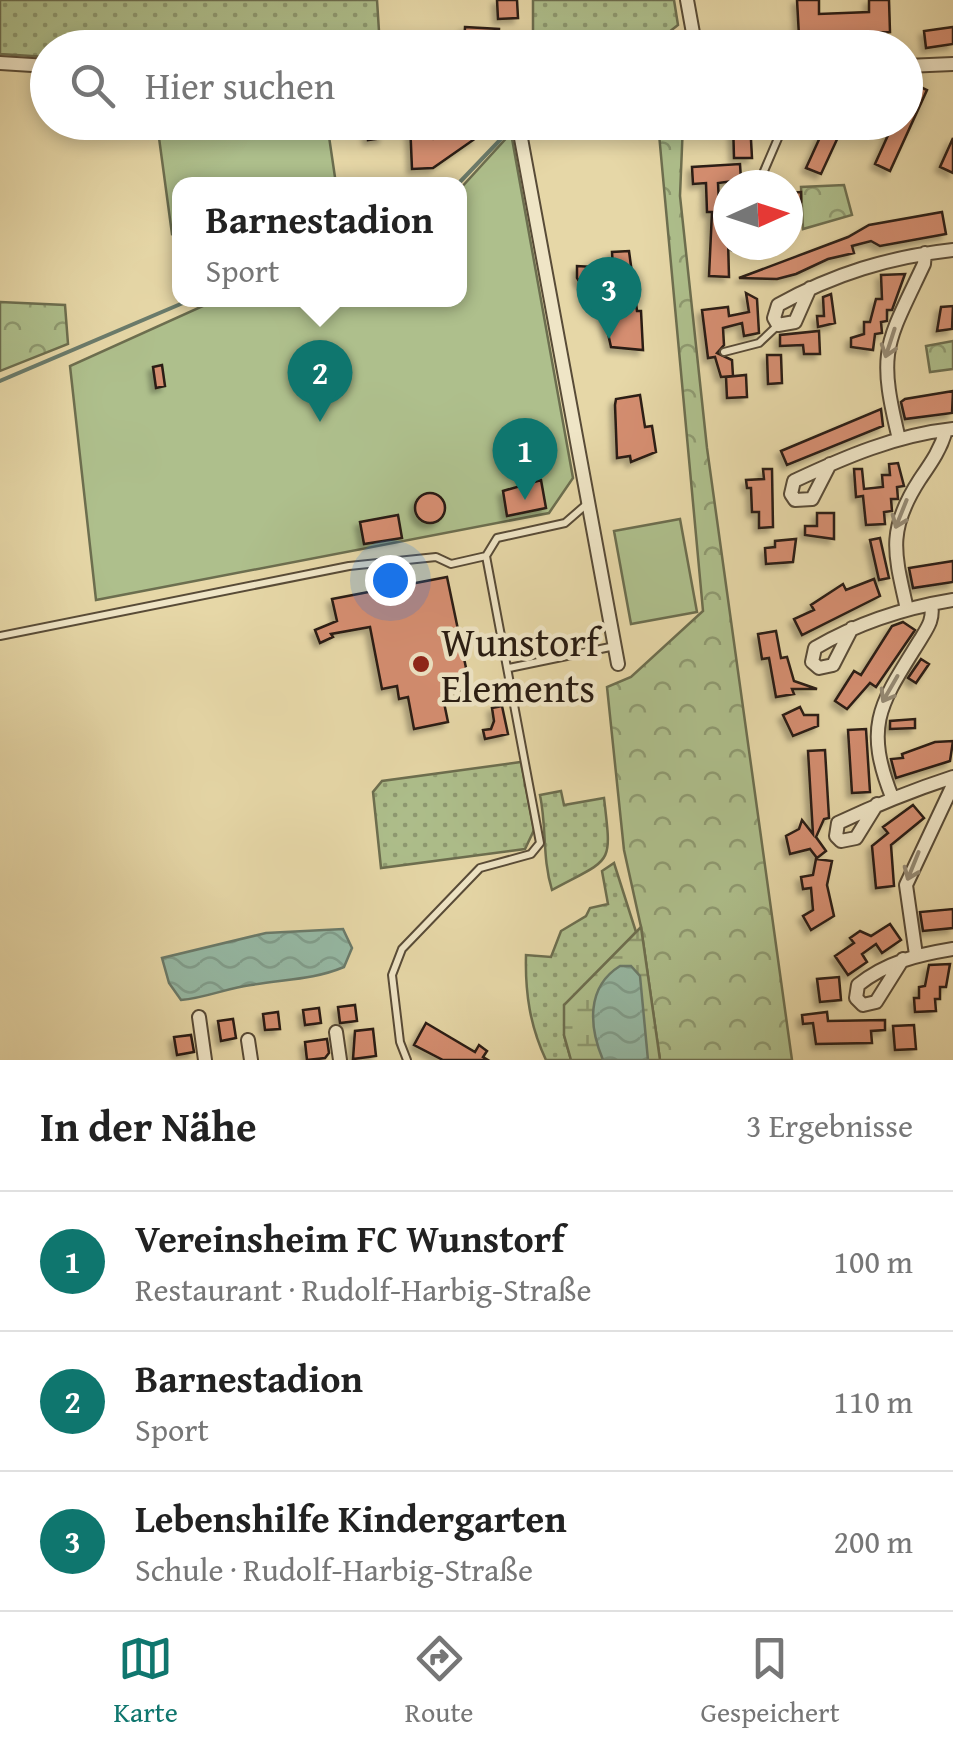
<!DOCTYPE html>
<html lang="de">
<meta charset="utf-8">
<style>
:root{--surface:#fff;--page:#f2f2f2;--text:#222;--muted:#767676;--line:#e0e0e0;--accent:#0f766e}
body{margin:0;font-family:"Gentium Book Plus",serif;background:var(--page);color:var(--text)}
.compass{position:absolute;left:713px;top:170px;width:90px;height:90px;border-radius:50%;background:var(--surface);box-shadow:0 5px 15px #0003;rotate:87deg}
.you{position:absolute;left:390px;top:580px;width:35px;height:35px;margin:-25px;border:8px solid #fff;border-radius:50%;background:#1a73e8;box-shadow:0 0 0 15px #1a73e833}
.badge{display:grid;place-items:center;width:65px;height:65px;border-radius:50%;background:var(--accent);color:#fff;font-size:32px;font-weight:700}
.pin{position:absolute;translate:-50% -82px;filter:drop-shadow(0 2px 5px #0008)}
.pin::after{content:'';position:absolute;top:52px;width:35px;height:30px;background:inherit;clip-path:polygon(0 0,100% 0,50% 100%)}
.popup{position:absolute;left:172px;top:177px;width:295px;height:130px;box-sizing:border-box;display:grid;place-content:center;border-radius:20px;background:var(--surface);filter:drop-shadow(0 2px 8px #0005);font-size:32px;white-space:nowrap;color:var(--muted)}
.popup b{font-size:38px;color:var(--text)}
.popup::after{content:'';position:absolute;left:50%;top:100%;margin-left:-20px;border:20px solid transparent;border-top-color:var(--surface)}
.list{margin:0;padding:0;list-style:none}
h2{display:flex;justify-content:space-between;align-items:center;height:130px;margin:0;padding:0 40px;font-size:42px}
h2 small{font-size:32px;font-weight:400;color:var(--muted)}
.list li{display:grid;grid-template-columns:65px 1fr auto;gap:30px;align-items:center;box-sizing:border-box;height:140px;padding:0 40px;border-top:2px solid var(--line)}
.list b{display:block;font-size:38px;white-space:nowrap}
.list p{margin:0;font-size:32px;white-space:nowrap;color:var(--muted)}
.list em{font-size:32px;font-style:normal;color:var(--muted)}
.icon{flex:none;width:55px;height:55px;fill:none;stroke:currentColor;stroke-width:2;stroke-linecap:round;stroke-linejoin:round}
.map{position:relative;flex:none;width:953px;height:1060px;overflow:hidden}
.search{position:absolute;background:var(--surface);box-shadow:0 5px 15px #0003;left:30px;right:30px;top:30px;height:110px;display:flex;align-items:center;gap:25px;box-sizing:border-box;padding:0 35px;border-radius:55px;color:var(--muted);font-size:38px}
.sheet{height:550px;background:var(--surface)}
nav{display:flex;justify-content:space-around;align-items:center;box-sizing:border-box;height:140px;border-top:2px solid var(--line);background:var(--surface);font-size:28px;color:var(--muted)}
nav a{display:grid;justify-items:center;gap:5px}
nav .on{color:var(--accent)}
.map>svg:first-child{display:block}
</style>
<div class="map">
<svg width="953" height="1060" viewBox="0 0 953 1060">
<defs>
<pattern id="grass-dots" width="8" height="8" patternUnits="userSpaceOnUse" patternTransform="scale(2.5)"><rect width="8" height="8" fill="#aebf8c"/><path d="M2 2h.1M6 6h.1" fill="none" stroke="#8e9a71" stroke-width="1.8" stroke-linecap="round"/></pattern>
<pattern id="forest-crowns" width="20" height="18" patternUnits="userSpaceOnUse" patternTransform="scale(2.5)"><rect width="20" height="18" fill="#aebf8c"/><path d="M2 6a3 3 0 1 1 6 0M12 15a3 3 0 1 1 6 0" fill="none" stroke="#8e9a71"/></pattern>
<pattern id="wetland-marsh" width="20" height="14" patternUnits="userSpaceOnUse" patternTransform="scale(2.5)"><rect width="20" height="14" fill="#aebf8c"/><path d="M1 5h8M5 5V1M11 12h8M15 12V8" fill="none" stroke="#8e9a71"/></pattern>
<pattern id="water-waves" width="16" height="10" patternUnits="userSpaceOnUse" patternTransform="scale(2.5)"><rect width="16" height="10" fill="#96baa6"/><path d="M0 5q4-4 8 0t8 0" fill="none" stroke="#819f8e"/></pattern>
<filter id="shadow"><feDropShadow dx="-4.5" dy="4.5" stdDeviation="2.5" flood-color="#0004"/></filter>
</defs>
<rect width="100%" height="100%" fill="#e6d7a7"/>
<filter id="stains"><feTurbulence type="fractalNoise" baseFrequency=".002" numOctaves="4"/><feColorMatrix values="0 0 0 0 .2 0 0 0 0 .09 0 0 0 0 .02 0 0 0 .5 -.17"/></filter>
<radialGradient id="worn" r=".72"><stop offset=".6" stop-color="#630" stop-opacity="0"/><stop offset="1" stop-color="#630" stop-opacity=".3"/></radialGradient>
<path fill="url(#grass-dots)" stroke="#6c6e4f" stroke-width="2.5" d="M0,0H377L380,47L48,48L47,57L0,54Z
M533,0H674L678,25L650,47H533Z
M521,762L534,830L525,849L381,868L373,792L382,781Z
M561,791L564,805L604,798C612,867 613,857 552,890C542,858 547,829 540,795Z
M614,863L636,932L610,961L564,1035L571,1060H546C530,1026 525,993 526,955L551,957L561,931L586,916L590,908L608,904L602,871Z"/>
<path fill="url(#forest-crowns)" stroke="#6c6e4f" stroke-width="2.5" d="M658,123H683L680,196L707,448L792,1060H660L641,927L624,850L607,687L631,677L703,611Z
M844,185L852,215L803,229L801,187Z
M0,302L65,305L68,344L0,371Z
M953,341V369L930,372L926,346Z"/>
<path fill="url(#wetland-marsh)" stroke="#6c6e4f" stroke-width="2.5" d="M641,927L660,1060H571L564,1035V1005Z"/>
<path fill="#aebf8c" stroke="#6c6e4f" stroke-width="2.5" d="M157,123H327L336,184L180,185V233L172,234Z
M511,133L573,478L549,513L96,600L70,366L216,300H460V189Z
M680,519L697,612L631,624L614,531Z"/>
<path fill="url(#water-waves)" stroke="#6a7b6b" stroke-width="2.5" d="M343,929L352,948L344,967C313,980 284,979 251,985C227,988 206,998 181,1000L169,983L162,958L266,933Z
M620,966H631L640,976L648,1060H603C589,1027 586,987 620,966Z"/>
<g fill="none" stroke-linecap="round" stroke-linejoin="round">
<path stroke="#6a7b6b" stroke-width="4" d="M457,185L501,139
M0,381L190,300"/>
</g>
<path fill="#d58e71" stroke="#291c12" stroke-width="2.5" filter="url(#shadow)" d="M497,0H517L518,18L498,19Z
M797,0H819V14L869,12V0H889L890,32L799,36Z
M465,27L499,29L498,48H464Z
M953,27V44L926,48L924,31Z
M912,83L927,90L890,171L875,164L894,122H906V98Z
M366,122H382L383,138L368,140Z
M410,122H433L434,138L453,122H466L476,138L433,168L412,169Z
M733,122H750L752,158H734Z
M827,122H845L821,174L806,168Z
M953,138V173L940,167Z
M740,164L741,180L718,183L719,203L727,202L729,277L709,276L712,212H707L706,183L693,184L692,167Z
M801,192V202L788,227V193Z
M942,212L946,234L880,246L871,241L852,246L854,253L828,259L796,274L777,279L739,278L848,237L869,225Z
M629,251L637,311H641L643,350L611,347L600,297L595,298L592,282L580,283L577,278V266L613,268L612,252Z
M905,274L892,310H887V321L881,322L882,333L875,334L873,350L851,347V338L864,334V322H870L876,299H882L881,275Z
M746,293L757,299L759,333L744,336L742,323L723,328L724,345L717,353L732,360L733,376L721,377L715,357L708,358L702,310L728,307L729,316L749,312Z
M831,294L835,323L818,327L817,316H824L823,297Z
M953,306L952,329L937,331L941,307Z
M819,331L820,354H804L803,345L780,346V335Z
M767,355H781L782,383L768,384Z
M162,365L165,386L156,388L153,367Z
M746,375L747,397L727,398L726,377Z
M953,391L952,413L905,419L901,402L905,399Z
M640,395L645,427L652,426L656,452L631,462L630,456L617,458L615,405L616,399Z
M881,409L883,426L787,465L781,451Z
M898,463L904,486L897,487L898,499H891L892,511L884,512L885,524L866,525L863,496L856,497L854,469H862L864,489L883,487L882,475H890L889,464Z
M763,469H772L773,527L759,528V512H752L751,488H747L746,480L764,479Z
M541,480L546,508L507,516L503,491Z
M415 508a15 15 0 1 1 30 0a15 15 0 1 1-30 0Z
M817,513H834V539L805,535V526H817Z
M398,515L402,538L364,544L360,522Z
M880,538L889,578L879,580L870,540Z
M796,539L793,562L766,564L765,548L775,547V541Z
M953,561V582L913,588L909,568Z
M447,577L470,687L442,693L448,722L414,729L408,697L399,699L397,686L382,689L370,627L331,634L333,637L320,643L315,630L337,621L332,599Z
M874,579L880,596L802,635L794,619L814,610L811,605L843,584L846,590Z
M903,622L915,630L876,687L870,683L847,709L835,701L854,671L861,675L892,626Z
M776,631L781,658L787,657L794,681L817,689H792L794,694L776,697L769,658L762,659L758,634Z
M921,659L929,664L916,683L908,678Z
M502,706L508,734L485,739L483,730L491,729L494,721L492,708Z
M800,707L804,715H818V726L793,736L783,715Z
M915,719V728L890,729V721Z
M866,729L870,792L852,793L848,730Z
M953,741L950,761L896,778L891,759L903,758L902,754L935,742Z
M825,750L829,818L824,819L816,837L826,851L817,858L810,849L790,854L786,836L799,829L802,820L813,834L808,751Z
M913,805L924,818L891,845L894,886L876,888L872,846L888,833L883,827Z
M816,859L832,861L827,885L834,916L811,930L803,916L813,910L811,888L803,889L801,877L813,875Z
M953,909V928L923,931L920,912Z
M890,924L901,940L882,953L876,944L862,954L867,962L848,975L835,956L854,943L850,938L860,931L871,936Z
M950,964L946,987H940V999H935L936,1011L915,1012L914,998H919V987L925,986L929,965Z
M839,977L841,1000L820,1002L817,979Z
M355,1005L357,1021L340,1023L338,1007Z
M319,1008L321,1023L305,1025L303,1010Z
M278,1012L280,1029L265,1030L263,1014Z
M827,1012L828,1021L885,1020V1030L871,1031L872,1043L816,1044L813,1023L803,1024L802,1015Z
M233,1019L236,1038L221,1041L218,1021Z
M426,1023L475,1052L479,1045L487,1051L483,1057L488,1060H443L414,1045Z
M914,1025L916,1049L895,1050L893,1026Z
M373,1029L376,1056L353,1059L355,1031Z
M191,1035L194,1052L177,1055L174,1037Z
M327,1039L329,1053L325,1058L307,1060L305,1042Z"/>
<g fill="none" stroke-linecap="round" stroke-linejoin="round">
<g stroke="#584b37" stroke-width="10">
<path id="lane" d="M758,185L785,122
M733,245V247
M724,352L759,343L777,326
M0,636L349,566L436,557L451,564L486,556
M509,668L615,646
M407,1060L400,1042L392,975L402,949L480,868L531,854L540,843L486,556L497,538L565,523L588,503"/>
</g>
<g stroke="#584b37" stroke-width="16">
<path id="street" d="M687,0L695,44
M0,63L48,66
M906,66L953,64
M518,122L618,664
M810,288L795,322L778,325L774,318L778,305C834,274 889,257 953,250
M899,439C877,349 886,345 924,264L925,253
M830,464L812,499L795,500L791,494L794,481C845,457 896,435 953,429
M907,609C894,552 887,530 920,479C931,463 941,449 946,430
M852,628L833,665L819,668L812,662L815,648C858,623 904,608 953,600
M892,797C863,724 881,703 920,640C928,627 934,619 931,604
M877,804L856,838L841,841L836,836L838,823C876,805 913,790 953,777
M916,955L906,885L953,785
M903,959L876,1002L863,1005L856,998L858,985C887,962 917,955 953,949
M199,1017L205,1060
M336,1032L340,1060
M248,1040L251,1060"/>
</g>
<use href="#lane" stroke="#efe5c6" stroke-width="6"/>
<use href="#street" stroke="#efe5c6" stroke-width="12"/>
</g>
<defs><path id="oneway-shaft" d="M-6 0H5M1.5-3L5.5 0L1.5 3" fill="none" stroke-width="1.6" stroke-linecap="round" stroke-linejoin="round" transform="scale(2.5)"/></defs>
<g stroke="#968b75">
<use href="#oneway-shaft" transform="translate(890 343) rotate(108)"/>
<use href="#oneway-shaft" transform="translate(901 514) rotate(112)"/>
<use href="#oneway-shaft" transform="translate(890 689) rotate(120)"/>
<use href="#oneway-shaft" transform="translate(913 866) rotate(112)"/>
</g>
<circle fill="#8f2418" stroke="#efe5c6" stroke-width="4" cx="421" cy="664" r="10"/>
<g text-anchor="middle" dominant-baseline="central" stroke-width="9" stroke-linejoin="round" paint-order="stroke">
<g font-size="40" fill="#291c12" stroke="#efe5c6" text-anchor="start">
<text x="441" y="641">Wunstorf<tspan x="441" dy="46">Elements</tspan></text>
</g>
</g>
<rect width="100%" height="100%" filter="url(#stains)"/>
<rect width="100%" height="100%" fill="url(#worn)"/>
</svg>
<svg class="compass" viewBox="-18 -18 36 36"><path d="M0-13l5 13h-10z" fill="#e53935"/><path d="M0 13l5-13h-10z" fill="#767676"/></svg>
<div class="you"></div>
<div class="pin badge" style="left:525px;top:500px">1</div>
<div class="pin badge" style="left:320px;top:422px">2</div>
<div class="popup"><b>Barnestadion</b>Sport</div>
<div class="pin badge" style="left:609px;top:339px">3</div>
<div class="search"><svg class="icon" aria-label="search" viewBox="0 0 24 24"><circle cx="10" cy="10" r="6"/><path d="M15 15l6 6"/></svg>Hier suchen</div>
</div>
<section class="sheet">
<h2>In der Nähe<small>3 Ergebnisse</small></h2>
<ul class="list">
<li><span class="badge">1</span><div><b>Vereinsheim FC Wunstorf</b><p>Restaurant · Rudolf-Harbig-Straße</p></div><em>100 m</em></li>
<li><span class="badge">2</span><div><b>Barnestadion</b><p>Sport</p></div><em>110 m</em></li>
<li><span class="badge">3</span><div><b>Lebenshilfe Kindergarten</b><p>Schule · Rudolf-Harbig-Straße</p></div><em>200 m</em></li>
</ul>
</section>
<nav>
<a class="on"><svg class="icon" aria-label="map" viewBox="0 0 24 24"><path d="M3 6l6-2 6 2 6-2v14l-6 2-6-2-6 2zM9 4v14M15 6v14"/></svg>Karte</a>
<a><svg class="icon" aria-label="directions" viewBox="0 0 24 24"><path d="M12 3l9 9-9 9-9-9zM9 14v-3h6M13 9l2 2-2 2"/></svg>Route</a>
<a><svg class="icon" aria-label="saved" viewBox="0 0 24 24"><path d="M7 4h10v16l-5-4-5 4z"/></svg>Gespeichert</a>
</nav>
